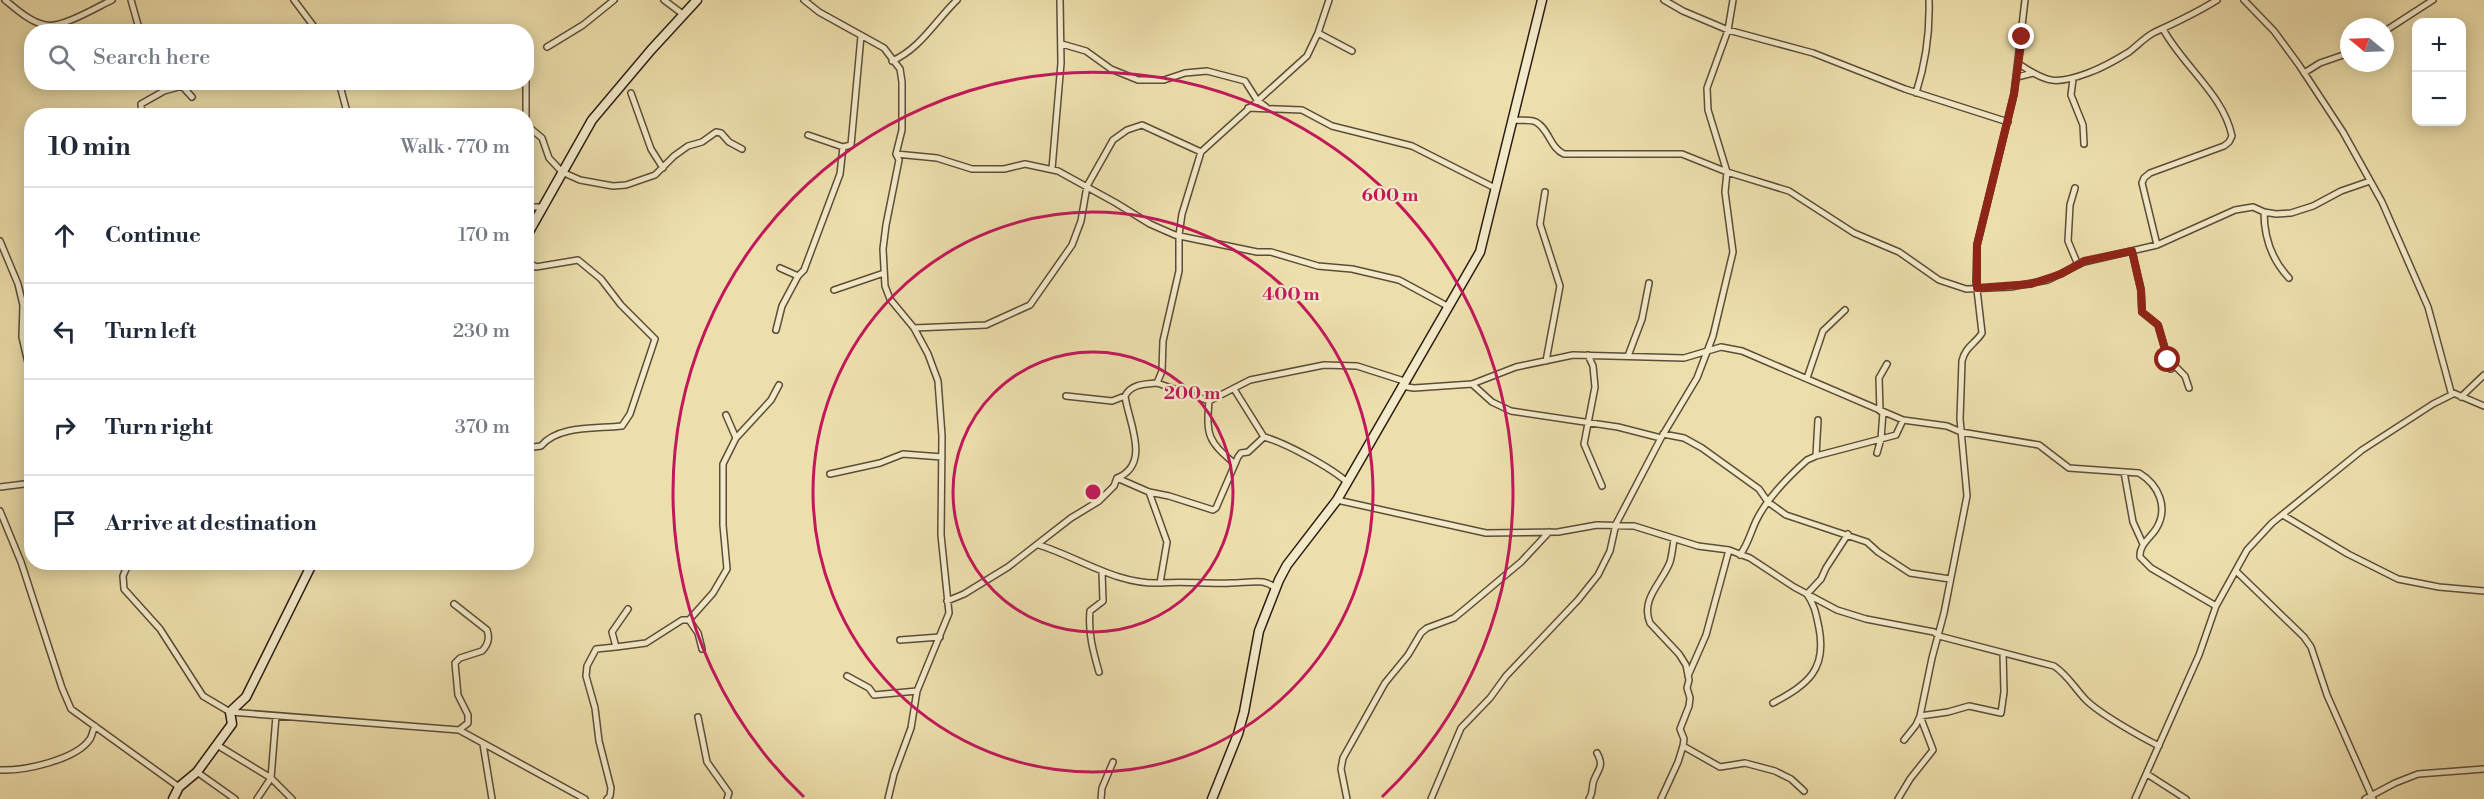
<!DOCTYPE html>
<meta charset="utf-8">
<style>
:root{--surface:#fff;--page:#f6f6f7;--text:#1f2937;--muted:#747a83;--line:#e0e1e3}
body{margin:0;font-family:"Libre Bodoni",serif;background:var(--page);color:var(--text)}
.controls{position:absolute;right:18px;top:18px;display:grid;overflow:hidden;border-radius:12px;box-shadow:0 3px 15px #0003}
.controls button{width:54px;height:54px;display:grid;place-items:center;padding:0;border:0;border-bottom:2px solid var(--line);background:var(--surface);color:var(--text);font:30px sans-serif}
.compass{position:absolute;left:2340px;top:18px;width:54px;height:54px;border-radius:50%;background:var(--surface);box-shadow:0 3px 15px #0003;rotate:289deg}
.stop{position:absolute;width:18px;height:18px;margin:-14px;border:4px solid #8f2418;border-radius:50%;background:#fff}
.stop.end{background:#8f2418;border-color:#fff;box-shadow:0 2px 6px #0008}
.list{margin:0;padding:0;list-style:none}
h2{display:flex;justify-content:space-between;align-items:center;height:78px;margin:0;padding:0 24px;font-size:26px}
h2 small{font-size:20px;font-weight:400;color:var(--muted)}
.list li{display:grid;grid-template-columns:39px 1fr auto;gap:18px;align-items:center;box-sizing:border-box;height:96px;padding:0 24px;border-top:2px solid var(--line)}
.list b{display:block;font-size:22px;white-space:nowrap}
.list em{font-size:20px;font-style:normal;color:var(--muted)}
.icon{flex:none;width:33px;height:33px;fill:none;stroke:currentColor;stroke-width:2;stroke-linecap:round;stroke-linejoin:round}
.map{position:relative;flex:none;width:2484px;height:799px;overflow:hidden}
.search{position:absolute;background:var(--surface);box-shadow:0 3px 15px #0003;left:24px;top:24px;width:510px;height:66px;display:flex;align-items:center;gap:15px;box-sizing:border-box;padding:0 21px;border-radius:24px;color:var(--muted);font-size:22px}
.panel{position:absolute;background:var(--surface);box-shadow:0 3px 15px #0003;left:24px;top:108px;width:510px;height:462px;border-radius:24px}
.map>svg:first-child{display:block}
</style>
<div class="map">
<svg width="2484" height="799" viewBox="0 0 2484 799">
<rect width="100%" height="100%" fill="#eddfac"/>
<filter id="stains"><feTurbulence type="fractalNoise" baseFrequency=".00333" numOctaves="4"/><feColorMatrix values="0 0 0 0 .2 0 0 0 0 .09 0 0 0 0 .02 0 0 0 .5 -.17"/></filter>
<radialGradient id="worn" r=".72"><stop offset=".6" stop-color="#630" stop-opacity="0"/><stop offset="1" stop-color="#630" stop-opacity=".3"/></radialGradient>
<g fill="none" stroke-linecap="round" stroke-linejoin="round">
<g stroke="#5c4d39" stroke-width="8">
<path id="street" d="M5,0C16,9 30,22 45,25C61,29 97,7 112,0
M131,0L140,32
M294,0L318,32
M664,0L684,15
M804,0L819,12L884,48L900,69L902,82V130L896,154L899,160L886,225L883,249L885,286L890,299L914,328L928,354L938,381L942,436L941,535L949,613L917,691L911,728L894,774L888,799
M1329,0L1318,33L1307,56L1201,152L1182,214L1179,235V271L1163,341L1162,371L1157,383L1209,401L1250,380L1324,365L1357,366L1404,381
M1664,0L1683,11L1728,30L1813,53L1905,89L2008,122
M2244,0L2274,31L2299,65L2343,132L2382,202L2428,307L2451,392L2484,406
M2385,31L2433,0
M1318,33L1352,51
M1062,44L1086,51L1111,69L1138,80H1164L1185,73L1207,71L1245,81L1257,100L1266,107
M547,47L583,25L614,0
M892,61C920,49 936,20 957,0
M2019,64C2047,83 2056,85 2088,73C2102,68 2116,60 2129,52C2138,45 2145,37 2155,32C2177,22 2196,13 2217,0
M2304,73L2320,63L2349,53
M2017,77L2033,73
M2073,79L2071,95L2083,125L2084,144
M339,82L348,116
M182,86L192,97
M631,93L651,149L663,168
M1916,93C1926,62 1930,33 1929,0
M1248,108L1302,110L1332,126L1412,146L1495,188
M142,116L141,104L164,91L182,86L184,82
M526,116V79
M1512,120C1520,121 1530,119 1536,122C1549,129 1550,148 1564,154H1682L1727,172L1789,191L1854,233L1899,252L1939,280L1966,289L2011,287L2048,280L2084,262L2157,245L2235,210L2253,207L2264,212L2276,214L2291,213L2313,206L2341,191L2370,181
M526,121L530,128L542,138L549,158L562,172L580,180L613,186L626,185L655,175L674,156L688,146L702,142L716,132L721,133L729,142L742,149
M808,135L843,147L851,145L861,36
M896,154L937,158L972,169H1004L1025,164L1058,171L1116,203L1150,224L1175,235L1257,252H1271L1318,266L1352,269L1399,280L1449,307
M1052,169L1061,63L1060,0
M2075,188L2070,205L2068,241L2078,265
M1545,192L1540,224L1560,286L1546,361
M526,207H542
M2264,212C2264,237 2272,260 2289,278
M0,241L18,284L23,305L32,299
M2157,245L2142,183L2144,178L2150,173L2224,146L2229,142L2232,136C2223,94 2183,66 2163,29
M2132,251L2141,290L2142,312L2158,325L2171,369
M526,261L536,267L578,260L601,279L621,305L655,339L630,414L622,426C596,429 558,425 541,446L526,448
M780,268L798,276L804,270L840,174L843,147
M834,290L884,273
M23,305L22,337L32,380
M914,328L986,325L1030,305L1072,245L1081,221L1087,186L1113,140L1127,130L1142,125L1201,152
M776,330L782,306L798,276
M1588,355L1593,366L1595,387L1584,444L1602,486
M1628,356L1642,319L1649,283
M2170,361L2185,376L2189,388
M1807,378L1823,331L1845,310
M1472,384L1492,402L1511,411L1618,427L1661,438
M1401,386L1414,388L1472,384L1516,367L1573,355L1684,358L1721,347L1742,351L1903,420L1947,426L1961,432L2039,445L2069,468L2139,473C2159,485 2169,508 2156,529C2150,538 2139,545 2140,557L2151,568L2216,606
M1234,389L1264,437
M1066,396L1112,401L1125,396
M2461,397L2484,375
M1209,401C1206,436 1208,441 1235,464
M1880,411L1879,378L1887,364
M726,415L736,438
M1663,434L1684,438L1702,448L1759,489L1768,502L1786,515L1867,542L1878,552L1910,573L1950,579
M1877,453L1881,439L1883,412
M1816,456L1818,420
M2124,472L2133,522L2143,544
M830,474L880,463L903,454L942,457
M1117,478L1149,492L1169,496L1213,510L1216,508L1238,457L1241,453L1248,452L1264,437C1284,442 1332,468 1348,483
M0,487L32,483
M1149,492L1167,542L1160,583
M1337,500L1486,533L1558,532L1597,525L1634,526L1698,546L1729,550L1750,558L1794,587L1837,610L1866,619L1934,632L1939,636L2054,666C2068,675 2075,689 2086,700C2100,714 2141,737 2159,746
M0,511L21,562L62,688L71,709L179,787
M2283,515L2348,554L2398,579L2439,587L2484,591
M1039,545C1080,558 1117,585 1161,583C1185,581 1207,584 1231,583C1241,583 1253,581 1263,582C1268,583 1272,585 1275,588
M1740,555C1748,544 1750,534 1756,521C1767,498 1788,477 1807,460L1816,456L1896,435L1903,420
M129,562L123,576L124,589L160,629L203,696L230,712L459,730L585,799
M366,562L369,565L379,562
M2236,571L2304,637L2311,647L2327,695L2373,799
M947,601L964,594L1008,567L1071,518L1099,501L1114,486L1117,478C1152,464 1128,421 1125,396C1131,384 1144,384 1157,383
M454,604L487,630C490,638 488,645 482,651L460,658L455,663L458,695L468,715V723L459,730
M689,620L698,633L702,649
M900,640L940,637
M616,647L646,643L682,620H689L713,593L727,569L723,525V464L736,438L771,400L779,385
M1099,672C1093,651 1088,633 1090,611L1103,601L1102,572
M847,676L869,688L874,695L917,691
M1688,676L1706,635L1729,550
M1773,703C1808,684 1827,670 1819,628C1816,614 1815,606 1807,594L1821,579L1826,568L1848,534
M698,717L707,762L729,793L727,799
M1904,740L1916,725L1920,716L1932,658L1944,613L1967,496L1960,419L1962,361C1965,347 1975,344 1982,333L1976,281L1977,245L2014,94L2025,0
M483,744L492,799
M217,745L271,778L292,799
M1683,746L1720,767L1745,763L1775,771L1791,779L1804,791
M0,770C24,771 76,760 90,739C92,736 93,730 95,726
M197,772L235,799
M2147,774L2186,799
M257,799L271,778L276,716
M607,799L610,796L611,788L599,741L595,708L586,676L587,666L596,649L616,647L612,632L628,609
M1101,799L1102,788L1113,762
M1347,799L1341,769L1343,758L1385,683L1408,655L1421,633L1427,628L1454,618L1465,609L1521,562L1549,532
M1431,799L1461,728L1490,698L1506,676L1578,600L1598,575L1610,551L1616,524L1661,438L1697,378L1713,336L1733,252L1725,192L1727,172L1708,110L1707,88L1728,30L1733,0
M1589,799C1594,792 1591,787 1594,780C1599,768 1604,766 1597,753
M1661,799L1678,762L1683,746L1684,739L1680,729L1689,706L1690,698L1687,688L1689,680L1686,665L1679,654L1650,623C1640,599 1662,583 1670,562C1672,555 1673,546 1674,539
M1898,799L1910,779L1933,750L1920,716L1948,712L1969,706L2001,713L2004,692L2003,653
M2135,799L2199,655L2216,606L2247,550L2272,523L2362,450L2433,404L2453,394
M2365,799L2395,783L2418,774L2484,769"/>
</g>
<g stroke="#2c1c13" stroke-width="11">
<path id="secondary" d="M526,237L592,120L651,50L697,0
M173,799L179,787L197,772L232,724L230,712L246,697L313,562
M1212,799L1238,734L1244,712L1259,631L1279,580L1287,565L1337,500L1480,252L1542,0"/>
</g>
<use href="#street" stroke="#f3eac9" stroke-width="5"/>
<use href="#secondary" stroke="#f3eac9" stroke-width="8"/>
</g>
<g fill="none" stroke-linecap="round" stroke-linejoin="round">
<path stroke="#8f2418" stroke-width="8" d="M2022,37L2014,94L1977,245V288L2031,284L2061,274L2084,261L2132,251L2141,290L2142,312L2158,325L2168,360"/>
</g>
<g fill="none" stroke="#c2185b" stroke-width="3">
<circle cx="1093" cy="492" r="140"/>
<circle cx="1093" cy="492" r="280"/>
<path d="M804 797A420 420 0 1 1 1382 797"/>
</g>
<circle cx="1093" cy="492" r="9" fill="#c2185b" stroke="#f3eac9" stroke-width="3"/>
<g font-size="18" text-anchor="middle" font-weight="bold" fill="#c2185b" stroke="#f3eac9" stroke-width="4.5" stroke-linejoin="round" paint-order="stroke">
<text x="1390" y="201">600 m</text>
<text x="1291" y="300">400 m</text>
<text x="1192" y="399">200 m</text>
</g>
<rect width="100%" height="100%" filter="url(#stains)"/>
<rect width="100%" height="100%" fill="url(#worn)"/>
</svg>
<div class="controls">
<button>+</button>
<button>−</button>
</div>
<svg class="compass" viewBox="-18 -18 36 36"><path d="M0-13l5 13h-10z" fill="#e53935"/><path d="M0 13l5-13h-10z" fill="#747a83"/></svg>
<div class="stop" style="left:2168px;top:360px"></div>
<div class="stop end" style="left:2022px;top:37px"></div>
<div class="search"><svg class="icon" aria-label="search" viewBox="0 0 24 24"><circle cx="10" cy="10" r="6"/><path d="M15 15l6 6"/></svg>Search here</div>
<section class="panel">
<h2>10 min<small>Walk · 770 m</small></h2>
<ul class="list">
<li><svg class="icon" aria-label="ahead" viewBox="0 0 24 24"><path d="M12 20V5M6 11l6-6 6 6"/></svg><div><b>Continue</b></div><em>170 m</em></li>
<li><svg class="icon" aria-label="left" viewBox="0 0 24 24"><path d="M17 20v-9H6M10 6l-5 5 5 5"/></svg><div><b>Turn left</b></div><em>230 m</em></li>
<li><svg class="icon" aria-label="right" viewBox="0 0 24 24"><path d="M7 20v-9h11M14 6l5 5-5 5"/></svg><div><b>Turn right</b></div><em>370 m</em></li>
<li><svg class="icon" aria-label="arrive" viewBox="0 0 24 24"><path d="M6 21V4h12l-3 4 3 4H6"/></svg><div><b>Arrive at destination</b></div></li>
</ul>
</section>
</div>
